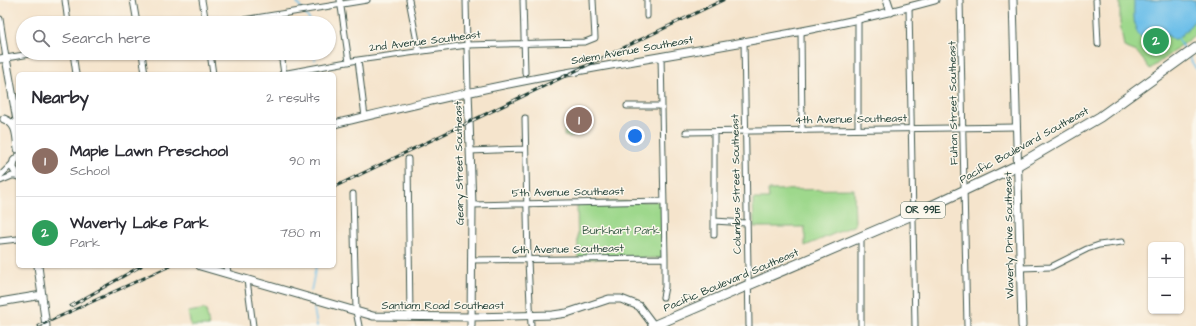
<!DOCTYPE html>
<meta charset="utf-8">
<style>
:root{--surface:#fff;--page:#f7f7f7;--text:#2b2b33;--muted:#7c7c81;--line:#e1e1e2;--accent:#ea580c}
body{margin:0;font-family:"Architects Daughter",sans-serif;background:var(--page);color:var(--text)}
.controls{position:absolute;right:12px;bottom:12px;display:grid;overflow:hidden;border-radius:6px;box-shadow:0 1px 3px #0004}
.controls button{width:36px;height:36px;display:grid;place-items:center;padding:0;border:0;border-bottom:1px solid var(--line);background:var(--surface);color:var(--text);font:20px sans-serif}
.you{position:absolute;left:635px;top:136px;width:14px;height:14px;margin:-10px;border:3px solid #fff;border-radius:50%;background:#1a73e8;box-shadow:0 0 0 6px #1a73e833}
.badge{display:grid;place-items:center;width:26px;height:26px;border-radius:50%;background:var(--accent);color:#fff;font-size:13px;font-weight:700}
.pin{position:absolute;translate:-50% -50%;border:2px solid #fff;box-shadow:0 1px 4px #0006}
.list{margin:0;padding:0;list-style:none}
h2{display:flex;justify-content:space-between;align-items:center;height:52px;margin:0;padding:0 16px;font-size:17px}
h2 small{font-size:13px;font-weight:400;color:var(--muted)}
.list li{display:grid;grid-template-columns:26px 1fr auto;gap:12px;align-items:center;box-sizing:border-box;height:72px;padding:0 16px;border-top:1px solid var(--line)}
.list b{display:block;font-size:15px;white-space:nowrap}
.list p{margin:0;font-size:13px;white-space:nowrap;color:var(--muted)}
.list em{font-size:13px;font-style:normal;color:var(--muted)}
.icon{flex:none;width:22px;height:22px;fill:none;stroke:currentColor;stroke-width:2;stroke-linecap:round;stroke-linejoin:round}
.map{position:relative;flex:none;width:1196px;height:326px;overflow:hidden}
.search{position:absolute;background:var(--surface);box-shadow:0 1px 3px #0004;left:16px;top:16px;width:320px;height:44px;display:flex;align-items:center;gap:10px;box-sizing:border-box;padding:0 14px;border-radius:22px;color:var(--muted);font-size:15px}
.panel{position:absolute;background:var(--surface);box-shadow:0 1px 3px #0004;left:16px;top:72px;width:320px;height:196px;border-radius:6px}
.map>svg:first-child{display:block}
</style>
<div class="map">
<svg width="1196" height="326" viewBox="0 0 1196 326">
<rect width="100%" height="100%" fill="#fbf7ec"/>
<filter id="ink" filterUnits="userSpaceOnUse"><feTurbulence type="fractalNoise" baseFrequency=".025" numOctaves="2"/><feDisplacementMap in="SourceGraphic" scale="8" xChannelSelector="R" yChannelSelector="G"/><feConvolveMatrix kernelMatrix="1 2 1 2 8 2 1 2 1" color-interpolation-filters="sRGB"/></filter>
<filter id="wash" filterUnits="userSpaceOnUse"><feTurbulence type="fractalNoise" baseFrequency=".012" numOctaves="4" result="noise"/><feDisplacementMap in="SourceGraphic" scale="16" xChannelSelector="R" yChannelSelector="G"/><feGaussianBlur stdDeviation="0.9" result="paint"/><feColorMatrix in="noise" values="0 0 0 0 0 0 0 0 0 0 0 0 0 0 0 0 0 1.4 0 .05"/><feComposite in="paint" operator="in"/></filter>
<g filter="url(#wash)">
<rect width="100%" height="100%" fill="#f5e4cc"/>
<path fill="#9ed88c" stroke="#5e8a60" d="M1120,0H1196V34L1150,69L1137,52L1124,47L1120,23Z
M577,121L583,123L582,133L570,137L564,136L565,127L572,126Z
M854,189L855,225L805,246V227H754L753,199H769L768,190Z
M664,201L665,258L578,259L577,203Z
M206,309L209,326H191L188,312Z"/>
<path fill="#6dbfe9" stroke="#467e8e" d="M1134,0H1196V19L1181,36L1174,40L1167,35L1151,40L1142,39C1132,29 1134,14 1134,0Z"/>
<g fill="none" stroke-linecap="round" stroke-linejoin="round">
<path stroke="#6dbfe9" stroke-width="1.5" d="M295,0L302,9
M304,12L312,23
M1177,36L1185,51
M1189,57L1196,69
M315,60L316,53
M311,291L316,266
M314,309L317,326"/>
</g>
</g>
<g filter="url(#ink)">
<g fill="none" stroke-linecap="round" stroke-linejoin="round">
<g stroke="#3f564b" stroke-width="7">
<path id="street" d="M65,0L68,23
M133,0L137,23
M202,0L206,23
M340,0L349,62
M409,0L419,52
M466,0L468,91
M523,0L525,73
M647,0V16
M960,0L967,326
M1096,0L1098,44
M909,7L915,326
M277,15V23
M0,19L6,58L36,53
M858,19V129
M225,23L367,0
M801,31L802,130
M744,41L749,326
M73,53L76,74
M142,53L145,74
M210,53L213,74
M281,53L284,74
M661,56L665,258V287L663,297
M358,60L365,117
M282,74L358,60L467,45L585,42L595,38L593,0
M627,106H661
M525,118L528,260L531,326
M686,132L1016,127
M714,132V235
M470,151L525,149
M408,159L410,317
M0,176L14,162
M0,181L12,176H18
M353,194L356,311L359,326
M472,205L664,201
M714,221L746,223
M0,241L18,239
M471,260L665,258
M227,266L228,274
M1021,268L1051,267L1087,249L1099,245L1122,242
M247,280L253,326
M861,326V237"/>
</g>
<g stroke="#3f564b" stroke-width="9">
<path id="secondary" d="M887,0L891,12
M1013,0L1022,326
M0,59L6,58L18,126
M468,91L472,205L471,326
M4,119C18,124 16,136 18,149
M334,124C414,105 491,86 572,72C693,50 816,33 935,0
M18,157L14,161L13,168L18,176
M38,266L46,326
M200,266L373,316L471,317L553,315L567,313L609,299H621L639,306L654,326
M0,302L42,295"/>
</g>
<g stroke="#3f564b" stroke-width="11">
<path id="highway" d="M653,326L912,215L1018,165L1100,117L1196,48"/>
</g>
<use href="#street" stroke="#fff" stroke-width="5"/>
<use href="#secondary" stroke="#fff" stroke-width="7"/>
<use href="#highway" stroke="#fff" stroke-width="9"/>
<g stroke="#1f3d34" stroke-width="3">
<path id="rail" d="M334,187L723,0
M71,306L141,266
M39,326L170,266"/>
</g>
<use href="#rail" stroke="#fbf7ec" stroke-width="1.5" stroke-dasharray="4.5" stroke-linecap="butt"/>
</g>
</g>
<g text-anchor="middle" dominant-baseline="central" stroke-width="3" stroke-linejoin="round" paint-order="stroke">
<rect fill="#fbf7ec" stroke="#61756b" stroke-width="1" x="901" y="202" width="44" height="16" rx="3"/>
<g font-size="10" font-weight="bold" fill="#1f3d34">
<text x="923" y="210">OR 99E</text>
</g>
<g font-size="11" fill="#1f3d34" stroke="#fbf7ec">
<text transform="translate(425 41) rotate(-7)">2nd Avenue Southeast</text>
<text transform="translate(632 50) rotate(-10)">Salem Avenue Southeast</text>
<text transform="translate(953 103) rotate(-91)">Fulton Street Southeast</text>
<text transform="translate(851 119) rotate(-1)">4th Avenue Southeast</text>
<text transform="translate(1024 145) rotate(-29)">Pacific Boulevard Southeast</text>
<text transform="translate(459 163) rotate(-91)">Geary Street Southeast</text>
<text transform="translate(736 184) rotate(-91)">Columbus Street Southeast</text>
<text transform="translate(568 192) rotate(-1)">5th Avenue Southeast</text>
<text transform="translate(1009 235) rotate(-91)">Waverly Drive Southeast</text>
<text transform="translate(568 249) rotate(-1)">6th Avenue Southeast</text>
<text transform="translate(731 280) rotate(-23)">Pacific Boulevard Southeast</text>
<text x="443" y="305">Santiam Road Southeast</text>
</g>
<g font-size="11" fill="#385c46" stroke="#fbf7ec">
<text x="621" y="230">Burkhart Park</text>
</g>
</g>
</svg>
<div class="controls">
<button>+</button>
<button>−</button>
</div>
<div class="you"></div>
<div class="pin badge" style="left:579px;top:120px;background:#8d6e63">1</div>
<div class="pin badge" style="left:1156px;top:41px;background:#2e9e5b">2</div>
<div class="search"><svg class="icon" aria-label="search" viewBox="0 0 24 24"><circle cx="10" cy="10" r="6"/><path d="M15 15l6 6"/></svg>Search here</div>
<section class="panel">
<h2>Nearby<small>2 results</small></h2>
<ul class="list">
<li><span class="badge" style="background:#8d6e63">1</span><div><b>Maple Lawn Preschool</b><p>School</p></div><em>90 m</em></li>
<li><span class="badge" style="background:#2e9e5b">2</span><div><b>Waverly Lake Park</b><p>Park</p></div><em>780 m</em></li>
</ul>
</section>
</div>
